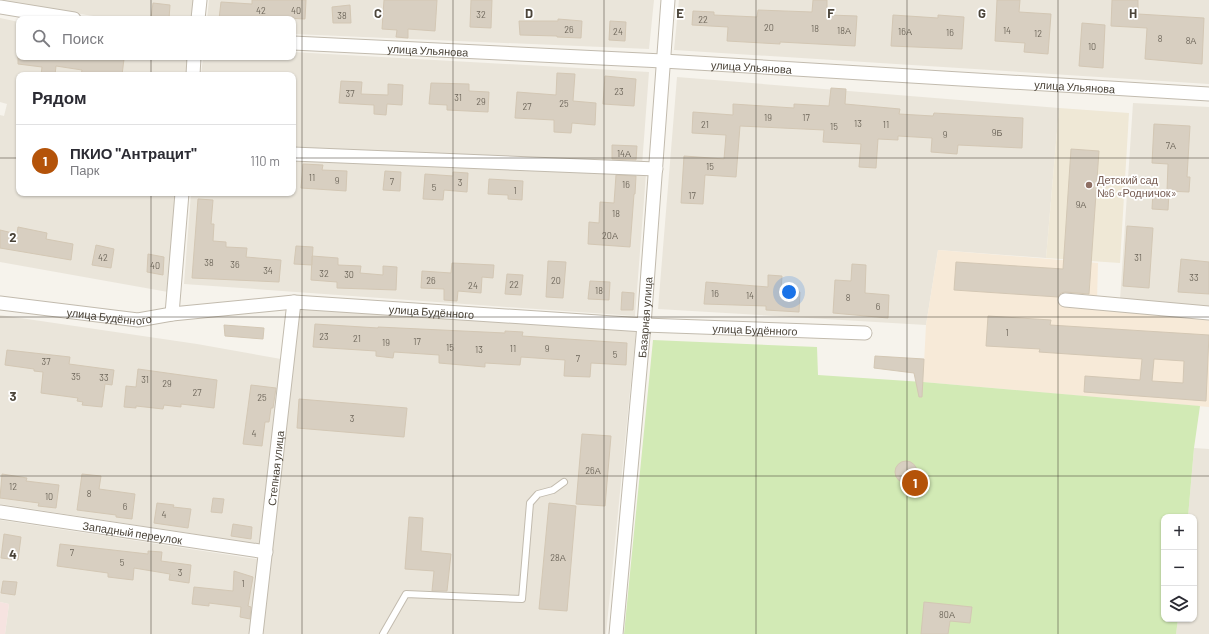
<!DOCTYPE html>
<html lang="ru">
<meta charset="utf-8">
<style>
:root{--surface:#fff;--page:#f7f7f7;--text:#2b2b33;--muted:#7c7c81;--line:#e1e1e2;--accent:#b45309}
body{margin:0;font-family:Barlow,sans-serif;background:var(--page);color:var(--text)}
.controls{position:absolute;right:12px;bottom:12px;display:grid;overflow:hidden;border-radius:8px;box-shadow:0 1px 3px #0004}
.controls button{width:36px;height:36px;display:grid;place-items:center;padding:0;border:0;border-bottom:1px solid var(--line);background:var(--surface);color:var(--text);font:20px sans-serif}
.you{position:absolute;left:789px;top:292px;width:14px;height:14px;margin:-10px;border:3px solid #fff;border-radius:50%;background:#1a73e8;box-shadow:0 0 0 6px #1a73e833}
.badge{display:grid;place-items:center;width:26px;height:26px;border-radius:50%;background:var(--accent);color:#fff;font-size:13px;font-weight:700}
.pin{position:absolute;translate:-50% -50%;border:2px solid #fff;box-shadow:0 1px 4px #0006}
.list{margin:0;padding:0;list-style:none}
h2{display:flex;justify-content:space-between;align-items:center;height:52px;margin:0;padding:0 16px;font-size:17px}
h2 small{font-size:13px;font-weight:400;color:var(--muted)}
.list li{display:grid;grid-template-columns:26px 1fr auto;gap:12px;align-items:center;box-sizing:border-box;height:72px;padding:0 16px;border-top:1px solid var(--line)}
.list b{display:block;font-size:15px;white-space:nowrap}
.list p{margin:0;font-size:13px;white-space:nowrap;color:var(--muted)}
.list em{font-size:13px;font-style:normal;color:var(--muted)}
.icon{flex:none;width:22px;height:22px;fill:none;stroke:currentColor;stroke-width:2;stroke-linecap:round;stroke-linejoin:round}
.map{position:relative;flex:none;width:1209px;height:634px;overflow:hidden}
.search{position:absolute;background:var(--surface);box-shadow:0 1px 3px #0004;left:16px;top:16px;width:280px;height:44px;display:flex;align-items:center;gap:10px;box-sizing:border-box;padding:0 14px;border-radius:8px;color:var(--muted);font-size:15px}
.panel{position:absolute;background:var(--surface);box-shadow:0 1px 3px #0004;left:16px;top:72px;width:280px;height:124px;border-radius:8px}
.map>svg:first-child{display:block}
</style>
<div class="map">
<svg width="1209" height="634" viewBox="0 0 1209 634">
<rect width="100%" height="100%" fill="#f6f3ec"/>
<path fill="#eae5da" d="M0,0H198L196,19H112L0,1Z
M209,0H654L649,49L293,34V19H207Z
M679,0H1209V84L674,50Z
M0,18L19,22V57H187L186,75H19V193H176L168,292L0,262V115L4,116L7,104L0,102Z
M293,52L649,72L642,165L293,147V75H201L203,57H293Z
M677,77L1059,108L1046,258L938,250L926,325L658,309Z
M1133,103L1209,107V307L1120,300Z
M293,160L646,174L635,316L184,284L191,193H293Z
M298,309L636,331L606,634H260Z
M0,315L197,344L281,359L259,544L0,504Z
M1194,448L1209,449V634H1176L1178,619H1194V517H1188Z
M0,520L262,560L252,634H5L9,604L0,602Z"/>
<path fill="#f7ead8" d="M938,250L1098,263L1097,300L1209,307V407L923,382L926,325Z"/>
<path fill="#efe8d6" d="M1059,108L1129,113L1120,263L1046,258Z"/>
<path fill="#f6e3e0" d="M0,602L9,604L5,634H0Z"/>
<path fill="#d2eab5" d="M653,340L817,347L818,375L923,382L1200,406L1194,448L1188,517H1164V619H1178L1176,634H624Z"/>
<path fill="#d8cfc1" stroke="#d3c7b4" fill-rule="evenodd" d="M252,0H306L305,19L285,18L219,19L221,2L252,4Z
M384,0H437L435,31L408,29V38L396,37L397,30L382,29Z
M471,0H492L491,28L470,27Z
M813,0H827V13L830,14V15L857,16L855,46L780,42V44L727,41L728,27L692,25L693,11L714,12V15L757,17L758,10L812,12Z
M997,0H1020L1019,12L1051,14L1048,54L1024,52L1025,43L995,41Z
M1112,0H1138V14L1204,18L1202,64L1145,59L1147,28L1111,26Z
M153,3L170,5L169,19L151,18Z
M350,5L351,23H333L332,7Z
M893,15L938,18V15L964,17L962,49L891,46Z
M558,19L582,21L581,38L557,37V36L520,35L519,21H558Z
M610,21L626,22L625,41L609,40Z
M1082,23L1105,25L1103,68L1079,66Z
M18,57H95L124,59L122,75H81L82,70L56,66L55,75H41L42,67L18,64Z
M557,73L575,74L573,101L596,103L595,125L572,123L571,133L554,132V120L515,118L517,92L556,95Z
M605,76L636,79L634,106L603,104Z
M341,81L362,82L361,94L388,95V84L403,85L402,105L387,104L386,115L374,114V105L339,103Z
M431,83L469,84V91L489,92L488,112L447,110V105L429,104Z
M831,88L846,89L845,104L900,109L899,114L933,116L934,113L1023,118L1022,148L958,145L957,154L931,152L932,138L898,136V140L878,139L876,168L859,167L861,144L823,142L824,130L740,126L736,177L705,175L703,204L681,203L684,156L724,159L726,135L692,133L693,112L733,115V104L794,108V104L829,106Z
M1154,124L1190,126L1187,177H1190L1189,192L1167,191L1168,164L1152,163Z
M612,145L637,146L636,160L612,159Z
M1071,149L1099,151L1089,294L1065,292L1061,293L1058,297L954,290L956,262L1063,269Z
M303,164L323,165L322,170L347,171L346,191L301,188Z
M385,171L401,172L400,191L383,190Z
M453,172L468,173L467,192L444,190L443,200L423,199L425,174L453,176Z
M616,175L636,176L635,194H634L630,247L588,244L589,222L599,223L600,202L614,203Z
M489,179L523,181L522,200L508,199V195L488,194Z
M1153,191L1169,192L1168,210L1152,209Z
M198,199L213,200L211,224H214L213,241L226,242V247L247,248L246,257L281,260L279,282L192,278Z
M1127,226L1153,228L1149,288L1123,286Z
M18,227L47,233L46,239L73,244L71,260L0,248V230L17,234Z
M96,245L114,249L111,268L92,265Z
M296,246L313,247L312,265L294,264Z
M148,254L164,257L163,275L147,272Z
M312,256L338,258V265L361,266L360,273L383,275V266L397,267L396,290L337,288V282L311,280Z
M1181,259L1209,262V294L1178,292Z
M548,261L566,262L563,298L546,297Z
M452,263L494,265L493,278L482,277L481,293L458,291L457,301L444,300V289L421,288L422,271L451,273Z
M852,264L866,265L865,293L889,295L888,318L833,313L835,280L851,281Z
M507,274L523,275L521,295L505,294Z
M768,275L782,276L781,291L800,292L799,312L766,310V306L704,304L706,282L768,287Z
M590,281L610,282L609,300L588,299Z
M622,292L634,293L633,310H621Z
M988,316L1051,320L1050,325L1209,335L1206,401L1084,392L1085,376L1140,380L1142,359L1039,352L1040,349L986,346ZM1154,359L1184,361L1183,383L1152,381Z
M315,324L378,328V327L505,333V331L523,332L522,336L627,343L626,365L591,363L590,377L564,376L565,360L521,357L520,365L485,363V367L439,363V355L394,352L393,358L376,356V351L313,347Z
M224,325L264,328L263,339L225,336Z
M7,350L70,357L69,364L114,370L112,385L105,384L102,407L82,405L83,402L77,401L78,398L41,393L43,372L34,371V369L5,365Z
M875,356L924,359L922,397H919L914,373L874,368Z
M138,369L217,380L214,408L181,404V407L164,405L163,409L136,406V408L124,407L126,386L136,387Z
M251,385L276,388L273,408H271L269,422H265L262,446L243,444Z
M299,399L407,408L404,437L297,428Z
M582,434L611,436L605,506L576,504Z
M895 472a11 11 0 1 1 22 0a11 11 0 1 1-22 0Z
M2,474L27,478L26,481L59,485L56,508L38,506L39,503L0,498Z
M82,474L101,476L99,489L135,494L132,519L116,517V515L77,510Z
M213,498L224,499L222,513L211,512Z
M157,503L174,505L173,507L191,509L188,528L154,523Z
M549,503L576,506L567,611L539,609Z
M409,517L423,518L421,551L451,554L447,591H432L434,571L405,569Z
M233,524L252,527L251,539L231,536Z
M4,534L21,537L18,560L1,558Z
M60,544L148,554V551L162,552L161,561L191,565L189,583L169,580L170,574L134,568L133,580L108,577V573L57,566Z
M234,571L253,577L248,606L251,607L250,619L240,617L241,607L209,603V606L192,604L194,587L233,591Z
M3,581L17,582L15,595L1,593Z
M924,602L972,607L970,623L950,621L948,634H921Z"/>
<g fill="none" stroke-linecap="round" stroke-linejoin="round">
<g stroke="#c2bbae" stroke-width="8">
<path id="lane" d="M383,634L406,594L522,599L530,503L538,494L553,490L564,482"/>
</g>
<g stroke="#c2bbae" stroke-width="15">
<g id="street">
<path d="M0,7L74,19"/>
<path d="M198,19L200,0"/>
<path id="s1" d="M293,43L663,61L1209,94"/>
<path d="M193,75L194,57"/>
<path d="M293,154L656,169"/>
<path d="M1065,300L1209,313"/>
<path id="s2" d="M0,303L138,320L172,314L294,302L644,325L865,333"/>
<path d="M172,314L182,193"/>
<path id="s3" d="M0,512L266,552"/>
<path id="s4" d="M256,634L294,302"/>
<path id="s5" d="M616,634L644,325L668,0"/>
</g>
</g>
<use href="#lane" stroke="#fff" stroke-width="6"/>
<use href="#street" stroke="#fff" stroke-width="13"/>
</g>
<path fill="none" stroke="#4b4439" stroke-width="1" stroke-opacity="0.55" d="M151,0V19M302,0V634M453,0V634M604,0V634M756,0V634M907,0V634M1058,0V634M151,57V75M0,158H19M293,158H1209M151,193V634M0,317H1209M0,476H1209"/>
<circle fill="#8d6e63" stroke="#fff" stroke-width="1.5" cx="1089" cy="185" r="4"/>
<g text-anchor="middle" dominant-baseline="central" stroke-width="3.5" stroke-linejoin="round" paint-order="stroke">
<g font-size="9" fill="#6e675b">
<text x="261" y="10">42</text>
<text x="296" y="10">40</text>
<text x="481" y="14">32</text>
<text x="342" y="15">38</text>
<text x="703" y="19">22</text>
<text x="769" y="27">20</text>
<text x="815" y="28">18</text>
<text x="569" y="29">26</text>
<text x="844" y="30">18А</text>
<text x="1007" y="30">14</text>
<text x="618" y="31">24</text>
<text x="905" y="31">16А</text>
<text x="950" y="32">16</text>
<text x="1038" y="33">12</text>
<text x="1160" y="38">8</text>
<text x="1191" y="40">8А</text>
<text x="1092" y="46">10</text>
<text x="619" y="91">23</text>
<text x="350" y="93">37</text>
<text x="458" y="97">31</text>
<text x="481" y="101">29</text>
<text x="564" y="103">25</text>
<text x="527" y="106">27</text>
<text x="768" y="117">19</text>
<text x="806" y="117">17</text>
<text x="858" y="123">13</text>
<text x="705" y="124">21</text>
<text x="886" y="124">11</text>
<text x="834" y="126">15</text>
<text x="997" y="132">9Б</text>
<text x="945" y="134">9</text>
<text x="1171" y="145">7А</text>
<text x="624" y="153">14А</text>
<text x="710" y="166">15</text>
<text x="312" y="177">11</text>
<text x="337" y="180">9</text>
<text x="392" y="181">7</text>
<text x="460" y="182">3</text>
<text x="626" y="184">16</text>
<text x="434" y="187">5</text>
<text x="515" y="190">1</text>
<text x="692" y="195">17</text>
<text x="1081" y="204">9А</text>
<text x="616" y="213">18</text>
<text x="610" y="235">20А</text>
<text x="103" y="257">42</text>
<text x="1138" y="257">31</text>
<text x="209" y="262">38</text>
<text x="235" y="264">36</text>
<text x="155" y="265">40</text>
<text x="268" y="270">34</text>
<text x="324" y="273">32</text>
<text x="349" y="274">30</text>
<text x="1194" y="277">33</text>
<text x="431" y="280">26</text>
<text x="556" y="280">20</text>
<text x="514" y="284">22</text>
<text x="473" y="285">24</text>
<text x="599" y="290">18</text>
<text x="715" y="293">16</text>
<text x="750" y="295">14</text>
<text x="848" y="297">8</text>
<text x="878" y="306">6</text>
<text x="1007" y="332">1</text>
<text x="324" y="336">23</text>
<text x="357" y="338">21</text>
<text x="417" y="341">17</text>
<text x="386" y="342">19</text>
<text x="450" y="347">15</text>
<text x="513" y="348">11</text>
<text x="547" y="348">9</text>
<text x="479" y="349">13</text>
<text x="615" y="354">5</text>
<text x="578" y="358">7</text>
<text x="46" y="361">37</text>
<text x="76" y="376">35</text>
<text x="104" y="377">33</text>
<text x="145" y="379">31</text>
<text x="167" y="383">29</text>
<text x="197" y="392">27</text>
<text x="262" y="397">25</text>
<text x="352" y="418">3</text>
<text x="254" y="433">4</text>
<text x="593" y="470">26А</text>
<text x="13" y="486">12</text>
<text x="89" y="493">8</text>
<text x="49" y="496">10</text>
<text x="125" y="506">6</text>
<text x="164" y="514">4</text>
<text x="72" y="552">7</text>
<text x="558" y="557">28А</text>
<text x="122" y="562">5</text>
<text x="180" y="572">3</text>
<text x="243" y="583">1</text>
<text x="947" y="614">80А</text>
</g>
<g font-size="11" fill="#4b4439" stroke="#fff">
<text stroke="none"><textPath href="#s1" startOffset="135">улица Ульянова</textPath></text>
<text stroke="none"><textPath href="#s1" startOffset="459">улица Ульянова</textPath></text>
<text stroke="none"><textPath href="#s1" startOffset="783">улица Ульянова</textPath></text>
<text stroke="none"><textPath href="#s2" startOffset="434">улица Будённого</textPath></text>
<text stroke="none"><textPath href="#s2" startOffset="110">улица Будённого</textPath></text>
<text stroke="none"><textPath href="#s5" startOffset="318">Базарная улица</textPath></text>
<text stroke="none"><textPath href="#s2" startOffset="758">улица Будённого</textPath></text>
<text stroke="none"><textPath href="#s4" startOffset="167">Степная улица</textPath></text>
<text stroke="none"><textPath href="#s3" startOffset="134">Западный переулок</textPath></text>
</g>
<g font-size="11" fill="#785e54" stroke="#fff" text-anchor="start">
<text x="1097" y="179">Детский сад<tspan x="1097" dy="13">№6 «Родничок»</tspan></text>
</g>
</g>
<g font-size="13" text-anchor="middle" font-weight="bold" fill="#4b4439" stroke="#fff" stroke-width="3.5" stroke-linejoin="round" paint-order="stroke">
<text x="378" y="18">C</text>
<text x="529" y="18">D</text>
<text x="680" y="18">E</text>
<text x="831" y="18">F</text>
<text x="982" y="18">G</text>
<text x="1133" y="18">H</text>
<text x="13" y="242">2</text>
<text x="13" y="401">3</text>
<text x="13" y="559">4</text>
</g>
</svg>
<div class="controls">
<button>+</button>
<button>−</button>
<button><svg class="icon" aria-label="layers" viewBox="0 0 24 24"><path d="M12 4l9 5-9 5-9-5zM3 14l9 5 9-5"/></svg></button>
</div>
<div class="you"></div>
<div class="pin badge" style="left:915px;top:483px">1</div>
<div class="search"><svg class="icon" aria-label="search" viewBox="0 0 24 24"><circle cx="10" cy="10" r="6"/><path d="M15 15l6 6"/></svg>Поиск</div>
<section class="panel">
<h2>Рядом<small></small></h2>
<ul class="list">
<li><span class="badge">1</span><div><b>ПКИО &quot;Антрацит&quot;</b><p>Парк</p></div><em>110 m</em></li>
</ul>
</section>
</div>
